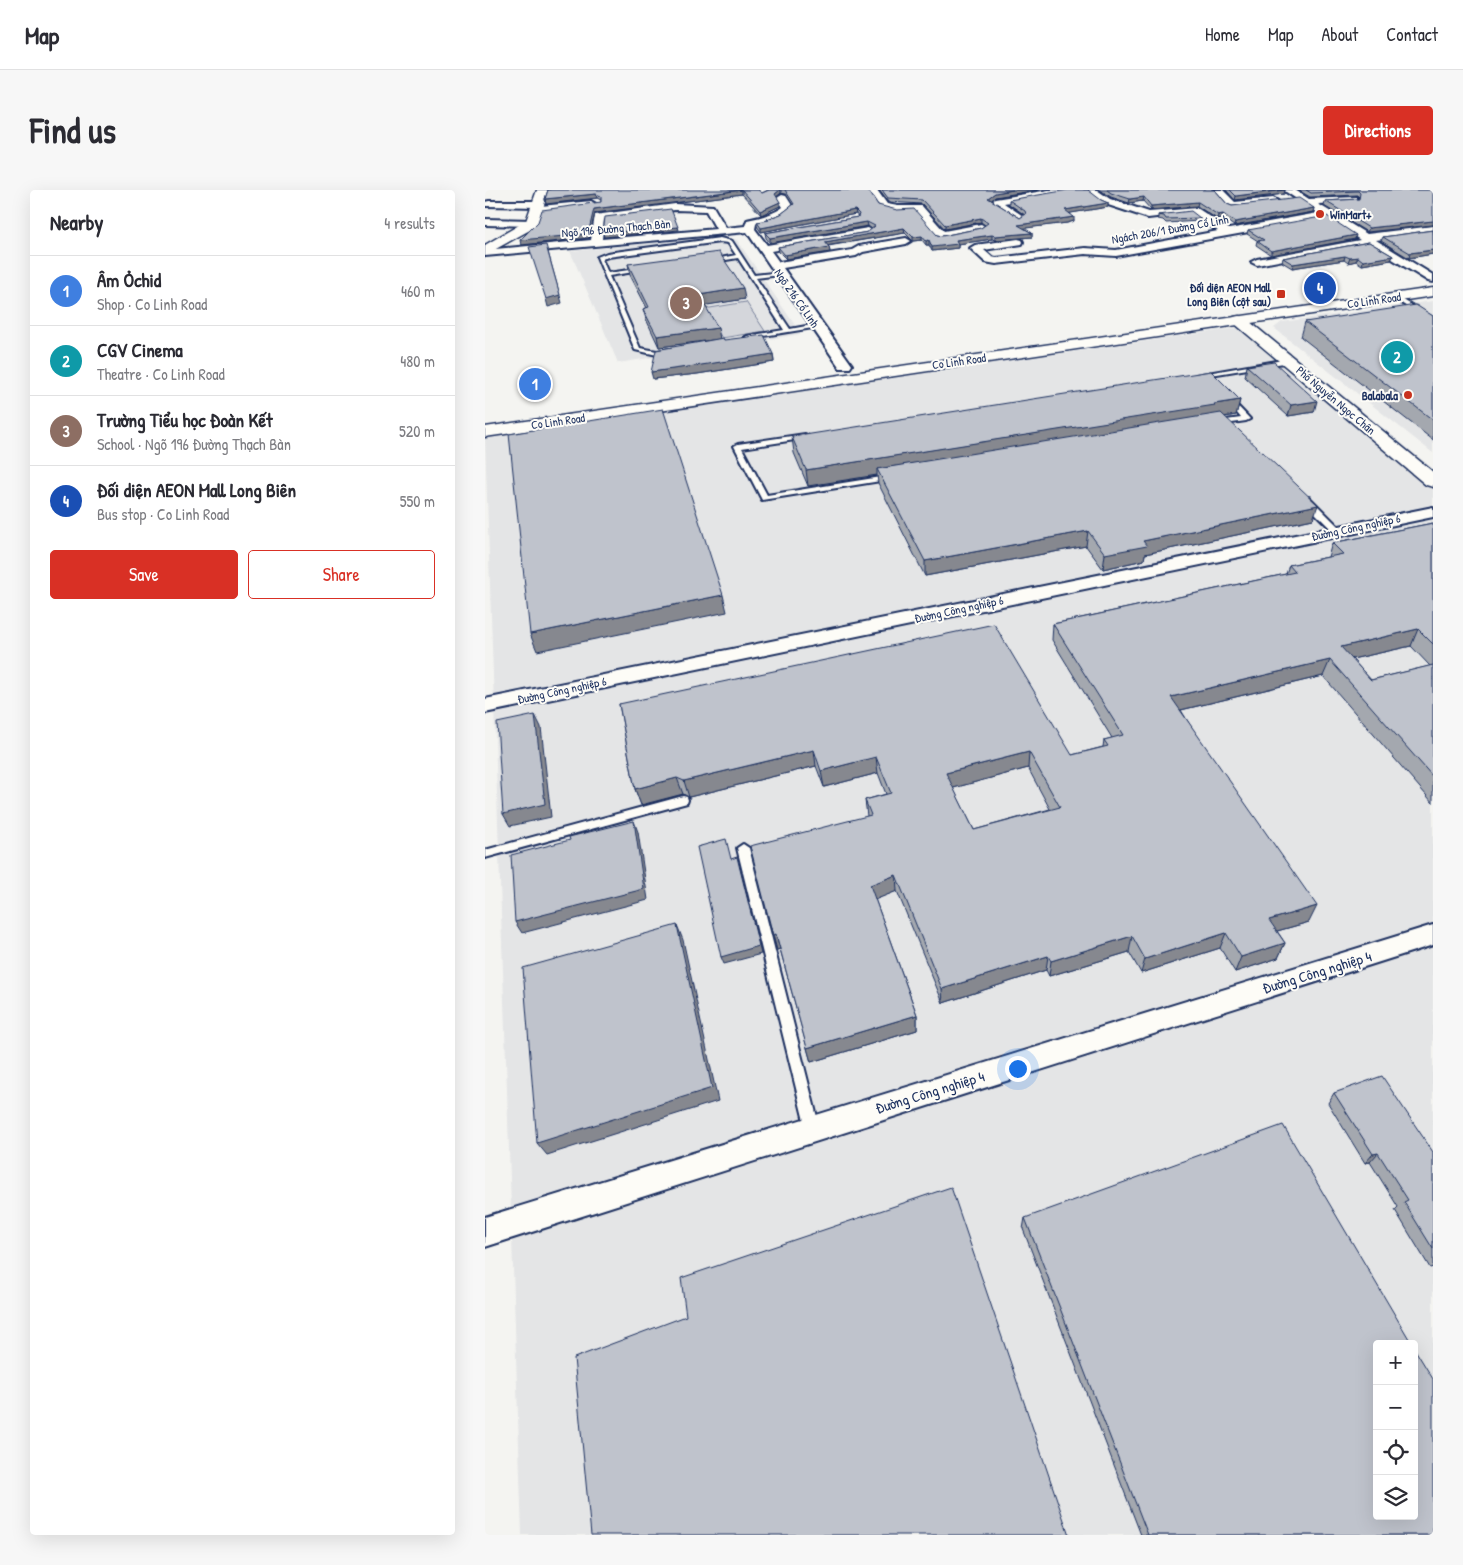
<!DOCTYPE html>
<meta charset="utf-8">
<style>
:root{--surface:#fff;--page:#f7f7f7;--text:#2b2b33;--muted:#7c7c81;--line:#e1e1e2;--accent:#d93025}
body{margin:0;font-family:"Patrick Hand",sans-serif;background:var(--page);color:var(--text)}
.controls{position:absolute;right:15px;bottom:15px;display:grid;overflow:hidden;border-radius:5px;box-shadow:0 5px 20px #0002}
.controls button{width:45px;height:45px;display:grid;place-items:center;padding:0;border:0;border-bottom:1px solid var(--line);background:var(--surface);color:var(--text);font:25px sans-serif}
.you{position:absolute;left:532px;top:878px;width:18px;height:18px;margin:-12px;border:4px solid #fff;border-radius:50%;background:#1a73e8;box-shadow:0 0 0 8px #1a73e833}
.badge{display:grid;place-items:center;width:32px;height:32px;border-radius:50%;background:var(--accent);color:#fff;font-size:16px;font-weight:700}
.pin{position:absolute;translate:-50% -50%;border:2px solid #fff;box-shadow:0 1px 5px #0006}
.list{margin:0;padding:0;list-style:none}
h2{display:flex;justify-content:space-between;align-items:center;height:65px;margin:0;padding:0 20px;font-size:21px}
h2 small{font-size:16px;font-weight:400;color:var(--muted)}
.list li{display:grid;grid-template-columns:32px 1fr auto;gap:15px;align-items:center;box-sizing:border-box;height:70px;padding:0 20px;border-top:1px solid var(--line)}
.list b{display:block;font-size:19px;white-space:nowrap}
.list p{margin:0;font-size:16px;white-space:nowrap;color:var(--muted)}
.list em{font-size:16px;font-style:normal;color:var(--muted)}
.actions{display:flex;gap:10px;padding:15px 20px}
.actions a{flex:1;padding:11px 0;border:1px solid var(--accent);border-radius:5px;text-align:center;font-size:18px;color:var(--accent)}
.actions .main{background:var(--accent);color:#fff}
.icon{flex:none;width:28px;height:28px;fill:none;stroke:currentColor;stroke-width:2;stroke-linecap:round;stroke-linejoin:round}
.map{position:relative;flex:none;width:948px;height:1345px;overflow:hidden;border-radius:5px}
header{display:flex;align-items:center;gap:30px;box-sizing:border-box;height:70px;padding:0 25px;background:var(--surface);border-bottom:1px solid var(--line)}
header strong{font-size:24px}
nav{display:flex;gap:28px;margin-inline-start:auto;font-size:18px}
.intro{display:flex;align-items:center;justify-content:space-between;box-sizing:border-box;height:120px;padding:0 30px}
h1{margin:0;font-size:35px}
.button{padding:12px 22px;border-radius:5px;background:var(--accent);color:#fff;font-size:18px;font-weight:700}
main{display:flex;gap:30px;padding:0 30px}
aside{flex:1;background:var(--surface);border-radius:5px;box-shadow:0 5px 20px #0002}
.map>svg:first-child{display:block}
</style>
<header>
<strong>Map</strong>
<nav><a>Home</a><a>Map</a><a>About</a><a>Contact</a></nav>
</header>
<div class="intro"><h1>Find us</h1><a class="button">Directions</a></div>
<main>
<aside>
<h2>Nearby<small>4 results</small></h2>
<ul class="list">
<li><span class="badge" style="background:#3f7fe0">1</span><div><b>Âm Ỏchid</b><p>Shop · Co Linh Road</p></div><em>460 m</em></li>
<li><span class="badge" style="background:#0f9aa8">2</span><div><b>CGV Cinema</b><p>Theatre · Co Linh Road</p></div><em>480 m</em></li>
<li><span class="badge" style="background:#8d6e63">3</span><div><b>Trường Tiểu học Đoàn Kết</b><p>School · Ngõ 196 Đường Thạch Bàn</p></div><em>520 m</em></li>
<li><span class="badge" style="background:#1a4fb4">4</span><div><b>Đối diện AEON Mall Long Biên</b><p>Bus stop · Co Linh Road</p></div><em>550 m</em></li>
</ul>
<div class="actions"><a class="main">Save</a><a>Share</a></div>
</aside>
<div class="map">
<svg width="948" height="1345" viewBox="0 0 948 1345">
<rect width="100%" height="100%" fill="#f4f4f1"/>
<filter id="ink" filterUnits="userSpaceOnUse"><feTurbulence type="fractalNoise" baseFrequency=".02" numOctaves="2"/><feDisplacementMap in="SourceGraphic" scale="10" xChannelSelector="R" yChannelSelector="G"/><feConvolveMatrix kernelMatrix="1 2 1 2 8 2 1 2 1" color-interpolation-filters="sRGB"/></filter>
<g filter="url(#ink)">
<path fill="#e4e5e6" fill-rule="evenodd" d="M237,46L252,50L316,144L133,173L85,61Z
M948,111V263L789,138L797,132Z
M772,135L948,279V1345H37L0,248L305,202ZM892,1154H929V1326H892Z"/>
<path fill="#d4d6db" stroke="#78829c" d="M261,112L280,141L237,148L219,119Z"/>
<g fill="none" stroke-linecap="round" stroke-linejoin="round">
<g stroke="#1b2f5e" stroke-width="4">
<path id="lane" d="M235,48L247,51L269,85L297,82L295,85L271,88L305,139L332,134L334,135V137L260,149L259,148L262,146L299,140L253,68L223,73L220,71L251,65L243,53L235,52L123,67L117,69L123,83L158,78L161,80L124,86L155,158L172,161L185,159L188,161L172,165L150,160L112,67L122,63Z
M910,105L948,128V133L908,108V106Z
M803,169L805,170V172L714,187L711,185Z
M743,206L765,229L761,231L726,236V232L756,228L740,208Z
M320,244L324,246L323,248L257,258L282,305L408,285L412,287L408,289L277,310L249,256L253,254Z
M818,307H824L856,339V343H850L818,311Z
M198,606L202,607L203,610L202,613L0,668V660Z
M258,654L264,658L335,939L333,944L328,946L323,944L321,939L252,658Z"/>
</g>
<g stroke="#1b2f5e" stroke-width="4">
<path id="street" d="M174,0H184L185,1L180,4Z
M382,0H392L402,14L413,16H437L459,41L496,34L501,37L496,40L457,48L453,47L430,21L413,22L395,18Z
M564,0H586L581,3L519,13L538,26L539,28L534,31L505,12L510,9Z
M600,0H612L625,9L664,22L712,18L744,39L833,23L798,0H810L824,9L872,7V11L868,12L833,14L882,44L948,36V42L891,50L948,85V92L943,91L883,54L772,75L766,72L772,69L875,50L841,28L631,66L600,64L511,74L500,72L485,58L490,55L533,49L537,50L538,52L537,54L499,60L507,67L511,68L600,58L631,60L733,41L706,23L663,28L617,13Z
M728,0H738L750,12L788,8L793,11L788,14L747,18L743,17Z
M297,5L301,6L308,17C299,29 285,31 271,34L270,39L282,55L383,38L388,41L383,44L286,61L294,72L367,60L374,56L421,48L426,51L421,54L378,62L371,66L298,78L367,175L365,178H355L262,42L0,66V60L106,50L110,25L190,14L228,16L241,38L260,36L262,30C275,27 287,25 298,17L292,8ZM190,20L221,21L231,39L117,49L119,29Z
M4,11H54L59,14L56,16L106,11L111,14L106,17L52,23L47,20L52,17L0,16V12Z
M0,29L47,30L52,33L47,36L0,35Z
M948,317V327L0,523V509Z
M948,735V755L0,1057V1027Z"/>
</g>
<g stroke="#1b2f5e" stroke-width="3">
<path id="secondary" d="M52,0H64L52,36L0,65V55L41,31Z
M754,126L759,127L948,282V297L941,295L749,133L747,130L749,127Z"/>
</g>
<g stroke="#1b2f5e" stroke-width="3">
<path id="primary" d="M948,98V106L0,247V237Z"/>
</g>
<use href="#lane" fill="#fdfcf7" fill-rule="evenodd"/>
<use href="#street" fill="#fdfcf7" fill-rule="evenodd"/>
<use href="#secondary" fill="#fdfcf7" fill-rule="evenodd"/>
<use href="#primary" fill="#fdfcf7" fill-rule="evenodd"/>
</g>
<path fill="#a4a8af" stroke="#1b2f5e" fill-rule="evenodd" d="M63,0L178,1L273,0L277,3L283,0H383L393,15L452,45L457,46L496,38L500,35L496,32L460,39L437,14L403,12L394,0H553L510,7L506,10L535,28L540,25L524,14V10H616L623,13V17L585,23L589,31L582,33L539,38L547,43V47L510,50L507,49L473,54V58L447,61L444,55H441L437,50L428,51L420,43L343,56L344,57L345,62L301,69L294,62L293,57L383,42L387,39L383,36L285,53L281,48L280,43L373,27L371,24L276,42L272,36V32L283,31L282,29L296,24L308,15L301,4L296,3L292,7L295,16L276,25L257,4L110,23L104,48L36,55L116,12V10L112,8L61,14L60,9Z
M615,0H730L742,14L747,16L829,18L828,22L749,36L737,28L732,29L712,16L666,20L658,11L644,13L626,7Z
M741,0H800L799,4L750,10Z
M813,0H948L882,42L839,16L840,11L873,9L874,7L872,5L825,7Z
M673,25L715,28V31L681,33L678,30L673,29Z
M763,40L870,49L786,65L771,55L772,51H773L762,44Z
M948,40V64L924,68L896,51L898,47Z
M884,52L908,66L906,70L877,75L871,71L863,73L859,70L807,78L797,72L798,68Z
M143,74L260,109L220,115L235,149L239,150L288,164L289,172L212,184L168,189L233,149L174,157L161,129L158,119L162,118L145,85Z
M948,126V250L816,147L820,132Z
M762,176L829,222L803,226L760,187Z
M755,210L751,225L740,227L828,329L660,364L659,370L618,379L601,356L440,386L393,293L392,285L323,296L309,263L307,247Z
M948,333V613L838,486L696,520L824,732L792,741L800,753L793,768L750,782L735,758L656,783L644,762L564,786L561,780L458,813L412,701L390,709L432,825V840L326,872L295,759L292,760L382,626L380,610L401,604L393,583L339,597L331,576L204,607L198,604L156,615L150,599L134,514L587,565L618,557L619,550L627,548L567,450L568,434L801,384L804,375L843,367L847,353ZM926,456L945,476L886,490L867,469ZM543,578L565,619L489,640L468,598Z
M849,903L948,962V1077L945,1078L910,1020L913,1017L885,972L880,973L843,913Z
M540,1028L948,1345H656L538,1039Z"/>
<path fill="#86888f" stroke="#1b2f5e" d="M257,0V4L110,23L104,48L36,55L35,50L109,19Z
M295,0H296V3L290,8V4Z
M528,0H553L510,7L503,13V8L510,3Z
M800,0L799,4L750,10L751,6Z
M111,4L112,8L61,14L60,9Z
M659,7L658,11L644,13L645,9Z
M295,12V16L276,25L275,21Z
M713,12L712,16L666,20V16Z
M623,13V17L580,24V20Z
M829,18L828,22L749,36L750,32Z
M370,20L371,24L276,42V38Z
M738,24L737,28L732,29L733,25Z
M589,27V31L582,33L533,39V35Z
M496,28V32L460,39V35Z
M948,31V35L882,42L884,38Z
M382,32L383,36L285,53V48Z
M193,37L194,40L119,47L118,43Z
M419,38L420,43L340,56V52Z
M547,43V47L510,50V46Z
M507,45V49L473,54V58L447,61V57L471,50Z
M871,45L870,49L786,65V61Z
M437,46V50L428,51V47Z
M444,50V55H441V51Z
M344,57L345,62L301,69L300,65Z
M948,60V64L924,68L925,63Z
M63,62L77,113L63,117L61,109Z
M860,66L859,70L807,78L808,74Z
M908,66L906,70L877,75L878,71Z
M873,67L871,71L863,73L865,68Z
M258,98L260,109L216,116L214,105Z
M233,138L235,149L174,157L172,146Z
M288,164L289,172L212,184L168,189L166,182Z
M755,210L751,225L392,279V285L323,296L321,280Z
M832,211L829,222L803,226L806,215Z
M833,315L828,329L660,364L659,370L618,379L620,364L658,351Z
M603,341L601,356L440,386V371Z
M238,405L242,422L52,461L45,444Z
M933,439L926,456L849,473L856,457Z
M845,470L838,486L683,523L686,507Z
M50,525L56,537L66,627L25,636L18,624Z
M329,560L331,576L204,607L199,591Z
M544,562L543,578L461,600V583Z
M391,567L393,583L339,597L336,581Z
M192,588L198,604L156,615L150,599Z
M149,631L153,642L163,710L37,743L30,732Z
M254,676L276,764L239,774L236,767Z
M411,685L412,701L387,711L385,695Z
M832,716L824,732L778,745L784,730Z
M192,735L198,750L233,911L62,965L52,953Z
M741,743L735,758L656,783L660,769Z
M291,744L295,759L292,760L288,745Z
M647,746L644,762L564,786L566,771Z
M800,753L793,768L750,782L756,767Z
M563,766L561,780L458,813L457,799Z
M432,825V840L326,872L322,858Z
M893,963L885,972L880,973L888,964Z"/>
<path fill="#bfc3cc" stroke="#1b2f5e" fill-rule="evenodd" d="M63,0H176L178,1L182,0H256L109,19L103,44L35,50L53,32L57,20L116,12V6L111,4L60,9Z
M257,0H273L277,3L284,0H295L290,4L295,12L275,21Z
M300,0H383L393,15L412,20L429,19L452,45L457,46L496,38L503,33L496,28L460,35L437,10L403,8L397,0H528L510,3L503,8L535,28L541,24L540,21L524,10L583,0H603L616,10L623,13L580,20L589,27L533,35L547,43L510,46L507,45L471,50L473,54L447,57L444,50L441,51L437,46L428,47L419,38L340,52L344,57L300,65L293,57L383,42L390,36L382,32L285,48L280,43L373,27L374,24L370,20L276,38L272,32L284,30L282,29L296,24L309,14Z
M622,0H730L742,14L747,16L814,8L829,18L750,32L738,24L733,25L713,12L666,16L659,7L645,9L626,3Z
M745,0H797L751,6Z
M821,0H948V31L884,38L840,11L874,9L875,3L873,1L826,3Z
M186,19L193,37L118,43L120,27Z
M706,21L715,28L681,29L679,26L673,25Z
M842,26L871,45L786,61L772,51L779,50L763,40Z
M948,40V60L925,63L898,47Z
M884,52L908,66L878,71L873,67L865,68L860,66L808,74L798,68Z
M61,55L75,105L61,109L44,57Z
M234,62L258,98L214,105L233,138L172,146L158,119L164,117L143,74Z
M931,115L948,126V230L820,132Z
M279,145L288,164L210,176L166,182L171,160L238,148L239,150Z
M789,172L832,211L806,215L762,176Z
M726,181L755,210L729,214L730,215L321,280L307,247Z
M178,219L238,405L45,444L24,244Z
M736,223L833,315L658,351L662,356L620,364L603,341L440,371L392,279Z
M948,333V454L933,439L856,457L886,490L948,475V587L845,470L686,507L832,716L784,730L800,753L756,767L741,743L660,769L647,746L566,771L563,766L457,799L411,685L385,695L432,825L322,858L291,744L288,745L265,656L386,625L380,610L406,603L391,567L336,581L329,560L199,591L192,588L150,599L134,514L509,434L587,565L623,556L619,550L638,545L568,434L810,382L804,375L858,364L847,353ZM544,562L575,617L489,640L461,583Z
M50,525L60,614L18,624L12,533Z
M149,631L159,699L30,732L26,665L85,650L84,647Z
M241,649L246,669L252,667L274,756L236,767L212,657Z
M192,735L227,898L52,953L38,778Z
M897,886L948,962V1059L919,1012L923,1010L893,963L888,964L849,903Z
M798,935L927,1154H892V1326H929V1158L948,1189V1345H663L540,1028Z
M466,997L584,1345H106L89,1168L201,1126L196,1088Z"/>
</g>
<g fill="#c8321e" stroke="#fdfcf7" stroke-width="2">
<circle cx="835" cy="24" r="5"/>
<rect x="791" y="99" width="10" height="10" rx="2.5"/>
<circle cx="923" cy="205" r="5"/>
</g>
<g text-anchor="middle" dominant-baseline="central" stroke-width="4" stroke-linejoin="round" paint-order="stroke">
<g font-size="12" font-weight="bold" fill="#1b2f5e" stroke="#fdfcf7" text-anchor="end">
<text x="845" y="24" text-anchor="start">WinMart+</text>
<text x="786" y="97">Đối diện AEON Mall<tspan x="786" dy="14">Long Biên (cột sau)</tspan></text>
<text x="913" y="205">Balabala</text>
</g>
<g font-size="12" fill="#1b2f5e" stroke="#fdfcf7">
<text transform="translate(131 38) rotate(-5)">Ngõ 196 Đường Thạch Bàn</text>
<text transform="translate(685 39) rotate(-10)">Ngách 206/1 Đường Cổ Linh</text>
<text transform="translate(312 108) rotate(55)">Ngõ 216 Cổ Linh</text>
<text transform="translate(889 110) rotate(-8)">Co Linh Road</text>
<text transform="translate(474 171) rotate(-8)">Co Linh Road</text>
<text transform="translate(851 210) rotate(40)">Phố Nguyễn Ngọc Chân</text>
<text transform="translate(73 231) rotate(-8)">Co Linh Road</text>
<text transform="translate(871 337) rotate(-12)">Đường Công nghiệp 6</text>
<text transform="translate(474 419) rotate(-12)">Đường Công nghiệp 6</text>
<text transform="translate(77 500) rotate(-12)">Đường Công nghiệp 6</text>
</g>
<g font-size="15" fill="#1b2f5e" stroke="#fdfcf7">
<text transform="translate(832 782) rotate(-17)">Đường Công nghiệp 4</text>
<text transform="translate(445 902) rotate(-17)">Đường Công nghiệp 4</text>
</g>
</g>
</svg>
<div class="controls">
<button>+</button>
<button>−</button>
<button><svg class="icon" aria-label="locate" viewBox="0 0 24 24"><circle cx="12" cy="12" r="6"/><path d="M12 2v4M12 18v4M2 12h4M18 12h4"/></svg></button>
<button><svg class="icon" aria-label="layers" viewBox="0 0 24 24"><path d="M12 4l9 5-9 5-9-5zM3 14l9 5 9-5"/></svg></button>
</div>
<div class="you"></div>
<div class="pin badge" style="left:50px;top:194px;background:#3f7fe0">1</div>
<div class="pin badge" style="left:912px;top:167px;background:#0f9aa8">2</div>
<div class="pin badge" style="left:201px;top:113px;background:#8d6e63">3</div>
<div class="pin badge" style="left:835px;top:98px;background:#1a4fb4">4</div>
</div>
</main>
